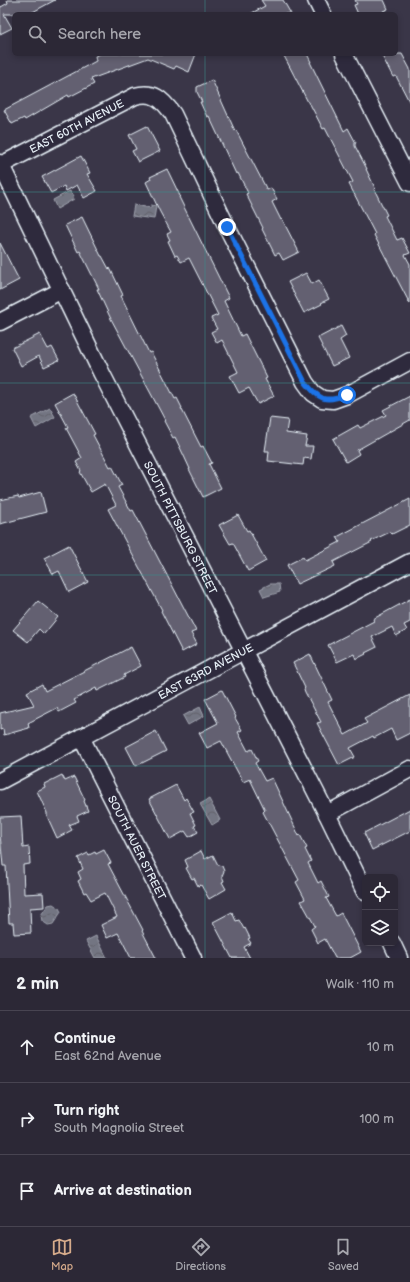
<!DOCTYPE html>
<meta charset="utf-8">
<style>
:root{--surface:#2c2836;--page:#383442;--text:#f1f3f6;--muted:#a6a6ad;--line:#484451;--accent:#d6ab8b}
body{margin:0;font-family:"Balsamiq Sans",sans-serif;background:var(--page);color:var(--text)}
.controls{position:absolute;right:12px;bottom:12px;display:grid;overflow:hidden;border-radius:6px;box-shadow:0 2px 6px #0003}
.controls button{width:36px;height:36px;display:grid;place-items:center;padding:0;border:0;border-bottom:1px solid var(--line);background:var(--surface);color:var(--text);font:20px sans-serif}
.stop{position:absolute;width:12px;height:12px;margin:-9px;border:3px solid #1a73e8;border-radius:50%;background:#fff}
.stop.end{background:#1a73e8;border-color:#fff;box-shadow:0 1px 4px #0008}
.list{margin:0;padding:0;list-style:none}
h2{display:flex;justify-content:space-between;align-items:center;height:52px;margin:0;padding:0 16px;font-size:17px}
h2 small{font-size:13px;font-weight:400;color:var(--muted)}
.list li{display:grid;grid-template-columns:26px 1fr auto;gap:12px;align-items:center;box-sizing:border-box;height:72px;padding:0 16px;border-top:1px solid var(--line)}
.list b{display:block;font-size:15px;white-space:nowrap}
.list p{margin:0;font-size:13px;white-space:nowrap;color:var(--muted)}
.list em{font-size:13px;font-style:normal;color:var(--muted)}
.icon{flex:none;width:22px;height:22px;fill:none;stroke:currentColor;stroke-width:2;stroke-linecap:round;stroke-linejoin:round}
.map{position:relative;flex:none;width:410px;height:958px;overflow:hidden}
.search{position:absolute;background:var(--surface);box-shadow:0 2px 6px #0003;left:12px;right:12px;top:12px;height:44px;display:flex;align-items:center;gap:10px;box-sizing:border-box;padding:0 14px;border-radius:6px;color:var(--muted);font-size:15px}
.sheet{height:268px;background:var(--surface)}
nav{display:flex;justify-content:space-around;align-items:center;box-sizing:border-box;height:56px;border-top:1px solid var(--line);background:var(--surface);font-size:11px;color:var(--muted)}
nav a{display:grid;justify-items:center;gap:2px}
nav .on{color:var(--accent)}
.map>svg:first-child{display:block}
</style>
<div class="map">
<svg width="410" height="958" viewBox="0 0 410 958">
<defs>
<pattern id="water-waves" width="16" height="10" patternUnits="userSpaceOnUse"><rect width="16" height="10" fill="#737482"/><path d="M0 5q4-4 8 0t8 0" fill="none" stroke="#5f6069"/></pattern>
</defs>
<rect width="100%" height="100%" fill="#3a3648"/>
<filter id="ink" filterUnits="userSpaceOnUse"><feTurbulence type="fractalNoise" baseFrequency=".025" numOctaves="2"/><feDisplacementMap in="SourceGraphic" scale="8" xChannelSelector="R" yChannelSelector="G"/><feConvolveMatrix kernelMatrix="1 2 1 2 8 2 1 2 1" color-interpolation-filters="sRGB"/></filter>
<g filter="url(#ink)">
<path fill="url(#water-waves)" stroke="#a2a6b1" d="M70,191L71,194L72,193L74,196L73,197L74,199L57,209L53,200Z
M134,205L151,208V205L156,206L154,219L132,216Z
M50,408L55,417L36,428L31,418Z
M270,584H279L280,592L264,597L260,589Z
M200,707L204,716L188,725L183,716Z
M209,799L220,820L212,825L200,804Z
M53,904L59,908L61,912L53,924L48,925L42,921L41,915L48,905Z
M96,936L107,958H95L86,941Z"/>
<path fill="#636171" stroke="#e8f1f8" d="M7,0H55L29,14H4L12,28L0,34V6L1,7L8,3Z
M261,0H283L291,14H250L265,6Z
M355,0H384L388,9L383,11L384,14H358L354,5L357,4Z
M101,54H196L189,72L176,66L174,69L148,58L91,79L94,84L69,97L68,95L25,120L24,118L12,124L4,110L96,61L95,56Z
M283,54H307L311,62H310L344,131L348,128L356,143H355V146L367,169H366L375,188L374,189L387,215L385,216L397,240L402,238L410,253L405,255L410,264V304L374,235L375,234L349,184L353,182L325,128L323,129L310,104H309Z
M381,54H402L410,69V103L396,76L393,77Z
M212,80L235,131L236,130L267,190L271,188L277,199L272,202L281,220L282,219L299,252L283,260L279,253L275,255L262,229L263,228L246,194L248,193L238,173L236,174L209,116L207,117L200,102H202L197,92V87Z
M147,126L160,151L138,162L132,151L136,149L129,135Z
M81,156L90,173L87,174L97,191L84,198L77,185L66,191L64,186L51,193L42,177Z
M167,169L180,196L179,197L229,298L224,301L241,336L245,334L267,378L265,379L274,396L258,404L249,388L239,393L230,376L238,372L222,340L217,343L211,332L217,329L211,318L218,315L189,258L181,262L177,255L175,256L168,241L170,240L167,234L171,232L160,212L146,182L151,179L150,177Z
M82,217L101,256H102L109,269L110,268L123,295L121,296L149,353L151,352L175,399L177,398L182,408H181L201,447L203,446L212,463L209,464L221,488L203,497L189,469H190L184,456L175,437L173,438L164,421L165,420L110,317L97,289H99L80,251L78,252L65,225Z
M0,243L19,280L0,290Z
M306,273L312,284L319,280L329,299L321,303L322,304L304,313L288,282Z
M341,326L346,336L340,340L349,358L332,366L318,338Z
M40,334L48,349L52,347L59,360L44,367L39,356L21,366L12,348Z
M73,393L95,434L93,435L110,467L112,466L122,485L118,487L131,511L133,510L196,631L191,633L197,644L182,652L161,611L162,610L108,509L116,505L105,484L91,492L80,472L81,471L76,462L82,458L66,428L68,427L55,403Z
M410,396V420L357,450L359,454L346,462L333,439L358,425L360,428L386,415L383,410Z
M270,418L288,420L286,433L307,436L305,446H313L311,459L304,458L303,465L268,461L269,451H265Z
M41,492L46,512L0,524V500L18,496L19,498Z
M410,499V525L392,534L390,532L371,541L372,542L333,562L335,566L297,584L287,565L303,557L305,560L340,542L337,537Z
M238,515L247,531L249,530L266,561L248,571L233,543L230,544L219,525Z
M69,545L88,582L69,592L59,571L53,574L44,558Z
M410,599V622L404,625L407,630L396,636L392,627L372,637L377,647L365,653L366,654L356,659L354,654L337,662L328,645L374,621L373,619Z
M38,601L58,617L44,634L39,629L28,642L13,630Z
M131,647L141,666L124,675L125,677L97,691L96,688L74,700L76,703L59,712L57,708L28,723L29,728L4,735L3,729L0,730V713L34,705L27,692L42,684L45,691Z
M310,654L332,700L328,702L345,735L367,723L364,719L410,695V733L396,740L391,729L374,738L373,736L350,748L355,757L339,765L317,723L321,722L305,692L304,689L305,688L293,663Z
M222,690L236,717L235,718L242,730L238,732L248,751L252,749L258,761L255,763L265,781L272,778L299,836L300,835L307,848L305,849L311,861L308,863L318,883L321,881L329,897L326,898L336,916L341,913L361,952L350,958H335L325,939L318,943L311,929L315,926L301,901L305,899L296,882L299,880L263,812L265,810L250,779L243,782L221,741L207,748L199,733L218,723L205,699Z
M156,731L166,751L136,766L126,747Z
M62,775L65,781L74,777L85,800L84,801L88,811L77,816L79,821L69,825L72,830L57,838L47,816V813L37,791L45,787L44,784Z
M176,785L184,800L186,798L194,812L190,813L196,825L194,826L198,832L189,837L185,831L170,839L149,799Z
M410,809V831L372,850L364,833Z
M21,816L23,848L29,847L30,864L23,865L24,894L43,893L44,907L30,908L31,933L14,934L13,923H9L6,866H3L0,835V817Z
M104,850L111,863L108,864L143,930L142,931L156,958H131L118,933L107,938L101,925L117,917L105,893L91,900L86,892L84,893L78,881L81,879L78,872L83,869L78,858L88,853L89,855L95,852L96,854Z
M201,851L205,859L213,855L218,865L222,866L224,871L222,876L224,881L222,882L226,889L209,899L201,885L198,886L194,878L192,879L186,868L188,867L185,860Z
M232,912L236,921L239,920L244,929L245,928L250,938L248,939L251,943L244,947L250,958H232L213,922Z"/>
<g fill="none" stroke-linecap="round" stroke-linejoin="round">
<g stroke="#e8f1f8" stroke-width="19">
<g id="minor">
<path d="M316,0L323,14"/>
<path d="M344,54L410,183"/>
<path id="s1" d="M0,163L101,372L327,814L365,892"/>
<path id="s2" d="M1,165L135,96C154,91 162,99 173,114L227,227L305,382L313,393L322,399L333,400L347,395L410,361"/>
<path d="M0,322L62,290"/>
<path id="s3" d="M81,737L193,958"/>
<path id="s4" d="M0,781L410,562"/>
<path d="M327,814L410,769"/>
<path d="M392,943L399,958"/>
</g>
</g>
<use href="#minor" stroke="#2f2a3d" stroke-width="16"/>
</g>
</g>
<g fill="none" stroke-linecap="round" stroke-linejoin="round" filter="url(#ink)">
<path stroke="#1a73e8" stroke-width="5" d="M227,227L305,382C320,400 324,403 347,395"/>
</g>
<path fill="none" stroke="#3a8f8a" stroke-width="1" stroke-opacity="0.55" d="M205,0V14M205,54V958M0,192H410M0,383H410M0,575H410M0,766H410"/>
<g text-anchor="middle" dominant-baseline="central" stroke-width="3" stroke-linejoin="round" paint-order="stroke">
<g font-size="11" fill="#e8f1f8" stroke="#2f2a3d">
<text stroke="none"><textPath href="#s2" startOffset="85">EAST 60TH AVENUE</textPath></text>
<text stroke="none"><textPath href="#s1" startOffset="407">SOUTH PITTSBURG STREET</textPath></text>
<text stroke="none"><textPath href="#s4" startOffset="233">EAST 63RD AVENUE</textPath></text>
<text stroke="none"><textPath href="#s3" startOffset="124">SOUTH AUER STREET</textPath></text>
</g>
</g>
</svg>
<div class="controls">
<button><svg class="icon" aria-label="locate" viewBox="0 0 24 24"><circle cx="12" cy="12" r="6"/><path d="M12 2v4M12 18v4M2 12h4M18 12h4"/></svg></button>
<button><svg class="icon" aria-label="layers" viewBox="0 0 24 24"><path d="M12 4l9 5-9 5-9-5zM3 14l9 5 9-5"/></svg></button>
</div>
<div class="stop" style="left:347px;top:395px"></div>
<div class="stop end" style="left:227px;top:227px"></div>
<div class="search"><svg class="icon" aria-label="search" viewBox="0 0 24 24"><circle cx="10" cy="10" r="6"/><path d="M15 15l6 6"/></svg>Search here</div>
</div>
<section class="sheet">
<h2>2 min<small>Walk · 110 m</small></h2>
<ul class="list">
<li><svg class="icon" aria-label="ahead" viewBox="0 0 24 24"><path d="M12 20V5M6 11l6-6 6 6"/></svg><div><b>Continue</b><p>East 62nd Avenue</p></div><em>10 m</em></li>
<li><svg class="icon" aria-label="right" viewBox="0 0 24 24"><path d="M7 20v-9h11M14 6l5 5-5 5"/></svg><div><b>Turn right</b><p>South Magnolia Street</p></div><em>100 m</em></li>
<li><svg class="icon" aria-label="arrive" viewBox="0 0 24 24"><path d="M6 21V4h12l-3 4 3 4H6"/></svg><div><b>Arrive at destination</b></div></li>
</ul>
</section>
<nav>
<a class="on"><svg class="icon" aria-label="map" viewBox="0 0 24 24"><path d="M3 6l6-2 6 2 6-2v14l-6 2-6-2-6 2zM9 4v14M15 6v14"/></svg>Map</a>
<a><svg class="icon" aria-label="directions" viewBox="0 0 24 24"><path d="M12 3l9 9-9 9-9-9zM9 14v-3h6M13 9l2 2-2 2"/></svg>Directions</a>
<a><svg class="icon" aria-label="saved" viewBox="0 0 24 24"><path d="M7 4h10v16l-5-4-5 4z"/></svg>Saved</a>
</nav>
